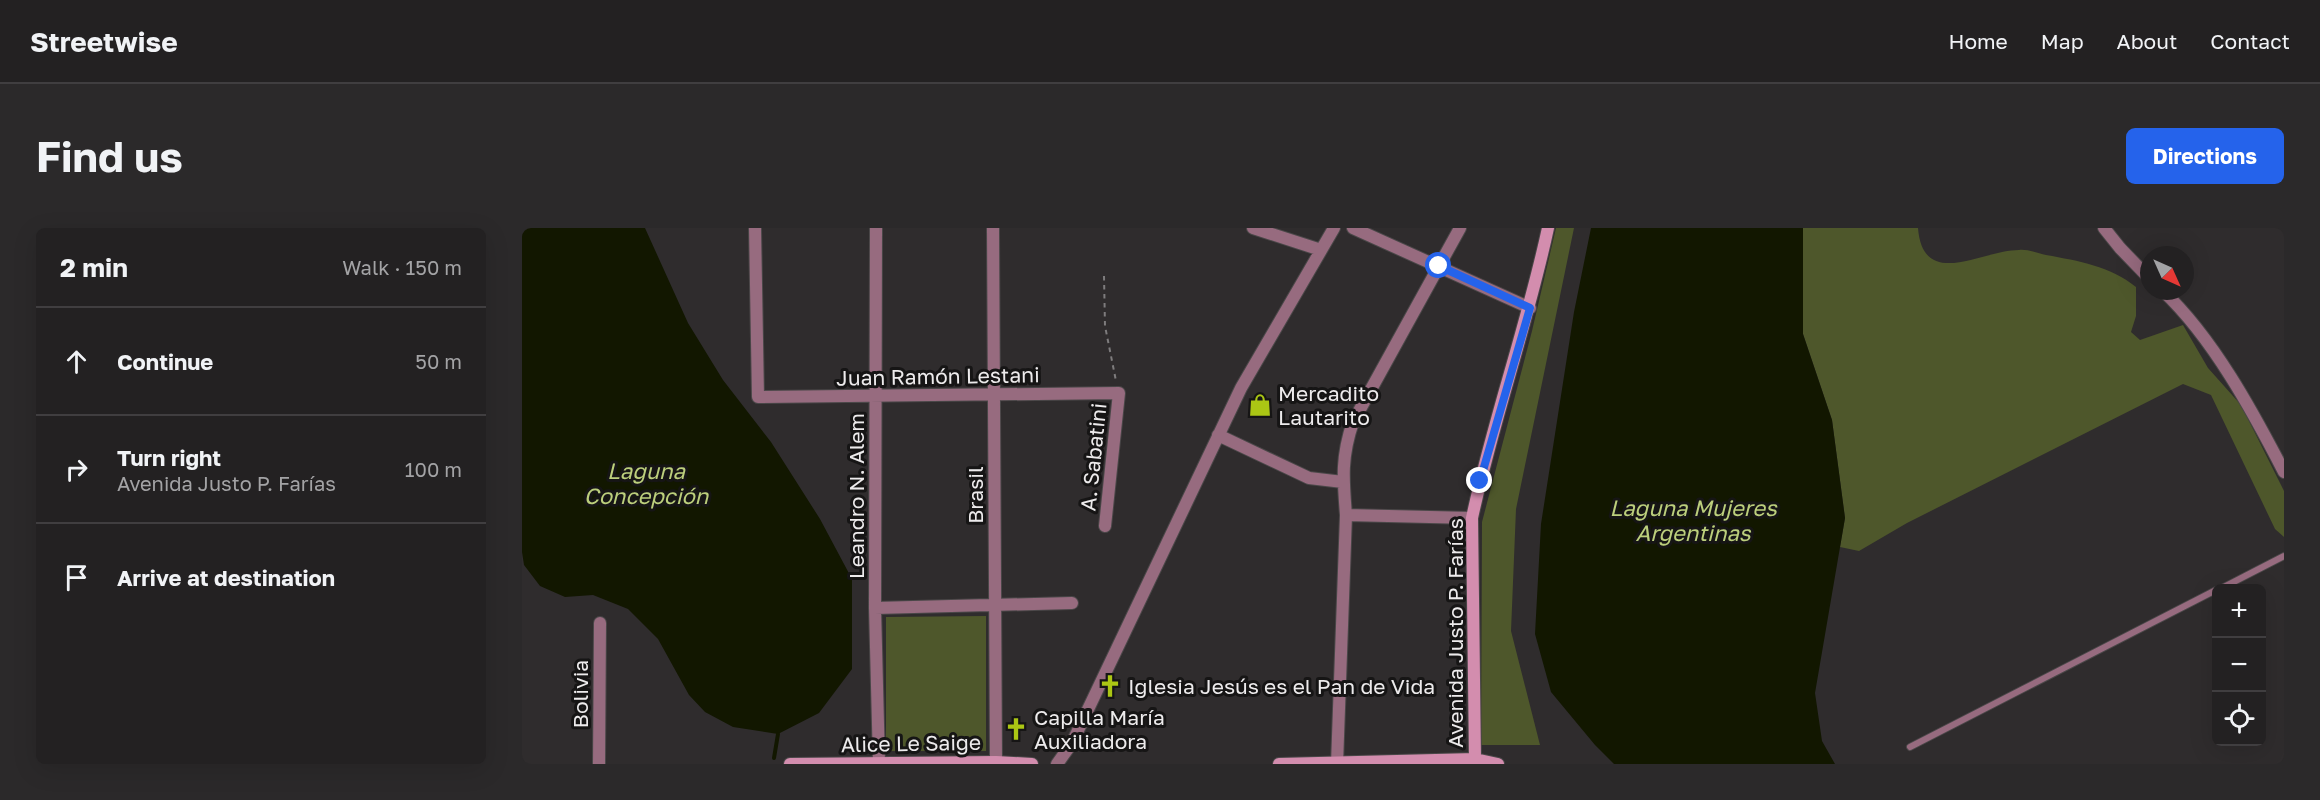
<!DOCTYPE html>
<meta charset="utf-8">
<style>
:root{--surface:#232122;--page:#2b292a;--text:#f1f3f6;--muted:#a3a3a5;--line:#403e40;--accent:#2563eb}
body{margin:0;font-family:"Golos Text",sans-serif;background:var(--page);color:var(--text)}
.controls{position:absolute;right:18px;bottom:18px;display:grid;overflow:hidden;border-radius:9px;box-shadow:0 6px 24px #0002}
.controls button{width:54px;height:54px;display:grid;place-items:center;padding:0;border:0;border-bottom:2px solid var(--line);background:var(--surface);color:var(--text);font:30px sans-serif}
.compass{position:absolute;left:1618px;top:18px;width:54px;height:54px;border-radius:50%;background:var(--surface);box-shadow:0 6px 24px #0002;rotate:135deg}
.stop{position:absolute;width:18px;height:18px;margin:-14px;border:4px solid #2563eb;border-radius:50%;background:#fff}
.stop.end{background:#2563eb;border-color:#fff;box-shadow:0 2px 6px #0008}
.list{margin:0;padding:0;list-style:none}
h2{display:flex;justify-content:space-between;align-items:center;height:78px;margin:0;padding:0 24px;font-size:26px}
h2 small{font-size:20px;font-weight:400;color:var(--muted)}
.list li{display:grid;grid-template-columns:39px 1fr auto;gap:18px;align-items:center;box-sizing:border-box;height:108px;padding:0 24px;border-top:2px solid var(--line)}
.list b{display:block;font-size:22px;white-space:nowrap}
.list p{margin:0;font-size:20px;white-space:nowrap;color:var(--muted)}
.list em{font-size:20px;font-style:normal;color:var(--muted)}
.icon{flex:none;width:33px;height:33px;fill:none;stroke:currentColor;stroke-width:2;stroke-linecap:round;stroke-linejoin:round}
.map{position:relative;flex:none;width:1762px;height:536px;overflow:hidden;border-radius:9px}
header{display:flex;align-items:center;gap:36px;box-sizing:border-box;height:84px;padding:0 30px;background:var(--surface);border-bottom:2px solid var(--line)}
header strong{font-size:28px}
nav{display:flex;gap:33px;margin-inline-start:auto;font-size:21px}
.intro{display:flex;align-items:center;justify-content:space-between;box-sizing:border-box;height:144px;padding:0 36px}
h1{margin:0;font-size:42px}
.button{padding:15px 27px;border-radius:9px;background:var(--accent);color:#fff;font-size:21px;font-weight:700}
main{display:flex;gap:36px;padding:0 36px}
aside{flex:1;background:var(--surface);border-radius:9px;box-shadow:0 6px 24px #0002}
.map>svg:first-child{display:block}
</style>
<header>
<strong>Streetwise</strong>
<nav><a>Home</a><a>Map</a><a>About</a><a>Contact</a></nav>
</header>
<div class="intro"><h1>Find us</h1><a class="button">Directions</a></div>
<main>
<aside>
<h2>2 min<small>Walk · 150 m</small></h2>
<ul class="list">
<li><svg class="icon" aria-label="ahead" viewBox="0 0 24 24"><path d="M12 20V5M6 11l6-6 6 6"/></svg><div><b>Continue</b></div><em>50 m</em></li>
<li><svg class="icon" aria-label="right" viewBox="0 0 24 24"><path d="M7 20v-9h11M14 6l5 5-5 5"/></svg><div><b>Turn right</b><p>Avenida Justo P. Farías</p></div><em>100 m</em></li>
<li><svg class="icon" aria-label="arrive" viewBox="0 0 24 24"><path d="M6 21V4h12l-3 4 3 4H6"/></svg><div><b>Arrive at destination</b></div></li>
</ul>
</aside>
<div class="map">
<svg width="1762" height="536" viewBox="0 0 1762 536">
<rect width="100%" height="100%" fill="#2f2c2d"/>
<path fill="#4e572b" d="M1034,0H1052L994,281L989,403L1018,517H959L960,294L1010,103Z
M1281,0H1396C1401,63 1460,22 1497,22C1505,21 1516,25 1524,27C1557,33 1588,38 1614,59V88L1609,104L1618,112L1661,97L1686,140L1719,177L1762,263V309L1753,301L1689,167L1661,156L1385,295L1337,323L1318,319L1323,290L1310,192L1281,106Z
M464,388V523H364V389Z"/>
<path fill="#121700" d="M0,0H123L166,95L201,152L249,214L298,291L330,351V441L297,485L256,506L211,499L183,484L167,467L136,411L106,381L71,367L43,369L18,358L2,337L0,324Z
M1069,0H1281V106L1310,192L1323,290L1293,465L1300,513L1313,536H1092L1073,517L1029,464L1013,406L1019,296L1052,84Z"/>
<g fill="none" stroke-linecap="round" stroke-linejoin="round">
<path stroke="#121700" stroke-width="4" d="M252,530L256,506"/>
<g stroke="#4a4748" stroke-width="8">
<path id="lane" d="M1698,361L1762,328
M1388,519L1694,362"/>
</g>
<g stroke="#4a4748" stroke-width="14">
<path id="street" d="M233,0L236,169L597,165L583,298
M354,0L353,380L357,535
M471,0L474,534
M731,0L799,22
M831,0L1008,80
M1582,0L1598,20L1627,50
M1641,63C1691,110 1731,184 1762,244
M696,207L787,250L821,254
M824,287L950,290
M353,380L550,375
M77,536L78,395
M535,536L550,515L719,160L812,0
M815,536L824,287C821,251 819,229 831,194L938,0"/>
</g>
<g stroke="#4a4748" stroke-width="14">
<path id="secondary" d="M953,531L950,290C971,192 1005,98 1026,0
M268,536L474,534L510,536
M757,536L953,531L976,536"/>
</g>
<path stroke="#7e7c7d" stroke-width="2" stroke-dasharray="4.5 4.5" stroke-linecap="butt" d="M582,48L583,98L594,153"/>
<use href="#lane" stroke="#976b7f" stroke-width="6"/>
<use href="#street" stroke="#976b7f" stroke-width="12"/>
<use href="#secondary" stroke="#d38dae" stroke-width="12"/>
</g>
<g fill="none" stroke-linecap="round" stroke-linejoin="round">
<path stroke="#2563eb" stroke-width="8" d="M917,38L1008,80L958,253"/>
</g>
<defs>
<g id="shop-bare" transform="scale(1.8)"><path d="M-5-2.5h2.3a2.7 3.5 0 0 1 5.4 0H5L5.5 6h-11ZM-1.5-2.5h3a1.5 2.3 0 0 0-3 0Z" fill="#abc614" stroke="#161515" stroke-width="2.5" paint-order="stroke"/></g>
<g id="church-bare" transform="scale(1.8)"><path d="M-1.2-6h2.4v3.5h3.3v2.4h-3.3V6h-2.4V-.1h-3.3v-2.4h3.3Z" fill="#abc614" stroke="#161515" stroke-width="2.5" paint-order="stroke"/></g>
</defs>
<g fill-rule="evenodd">
<use href="#shop-bare" x="738" y="177"/>
<use href="#church-bare" x="588" y="458"/>
<use href="#church-bare" x="494" y="501"/>
</g>
<g text-anchor="middle" dominant-baseline="central" stroke-width="6" stroke-linejoin="round" paint-order="stroke">
<g font-size="21" fill="#edebec" stroke="#161515">
<text transform="translate(416 148) rotate(-1)">Juan Ramón Lestani</text>
<text transform="translate(571 229) rotate(-84)">A. Sabatini</text>
<text transform="translate(453 267) rotate(-90)">Brasil</text>
<text transform="translate(334 268) rotate(-90)">Leandro N. Alem</text>
<text transform="translate(933 405) rotate(-90)">Avenida Justo P. Farías</text>
<text transform="translate(58 466) rotate(-90)">Bolivia</text>
<text transform="translate(389 515) rotate(-1)">Alice Le Saige</text>
</g>
<g font-size="21" fill="#edebec" stroke="#161515" text-anchor="start">
<text x="756" y="165">Mercadito<tspan x="756" dy="24">Lautarito</tspan></text>
<text x="606" y="458">Iglesia Jesús es el Pan de Vida</text>
<text x="512" y="489">Capilla María<tspan x="512" dy="24">Auxiliadora</tspan></text>
</g>
<g font-size="22" font-style="italic" fill="#bccf7c" stroke="#161515">
<text x="124" y="242">Laguna<tspan x="124" dy="25">Concepción</tspan></text>
<text x="1171" y="279">Laguna Mujeres<tspan x="1171" dy="25">Argentinas</tspan></text>
</g>
</g>
</svg>
<div class="controls">
<button>+</button>
<button>−</button>
<button><svg class="icon" aria-label="locate" viewBox="0 0 24 24"><circle cx="12" cy="12" r="6"/><path d="M12 2v4M12 18v4M2 12h4M18 12h4"/></svg></button>
</div>
<svg class="compass" viewBox="-18 -18 36 36"><path d="M0-13l5 13h-10z" fill="#e53935"/><path d="M0 13l5-13h-10z" fill="#a3a3a5"/></svg>
<div class="stop" style="left:917px;top:38px"></div>
<div class="stop end" style="left:958px;top:253px"></div>
</div>
</main>
